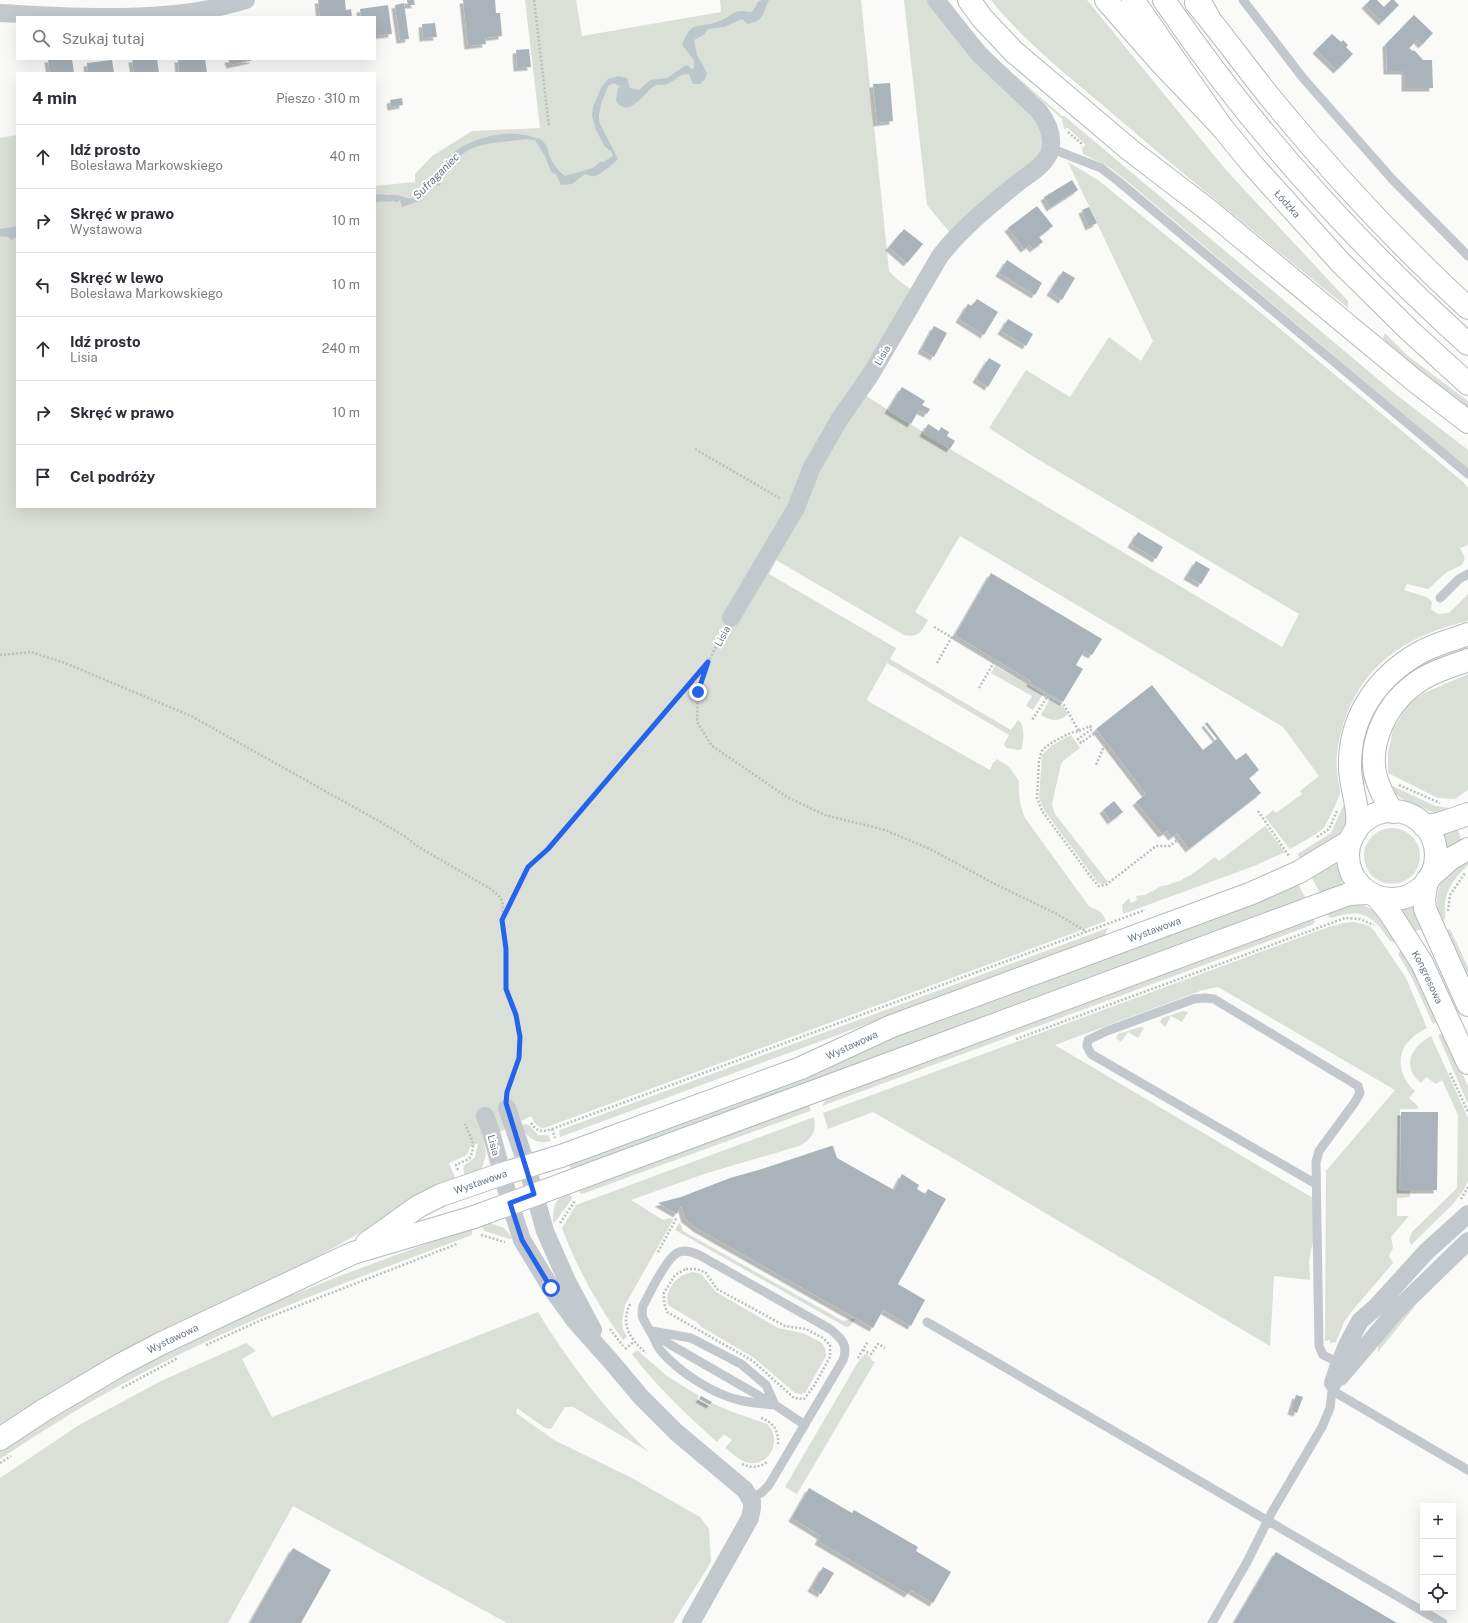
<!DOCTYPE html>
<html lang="pl">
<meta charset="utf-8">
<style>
:root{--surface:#fff;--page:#f2f2f3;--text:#2b2b33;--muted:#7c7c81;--line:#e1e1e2}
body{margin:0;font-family:"Public Sans",sans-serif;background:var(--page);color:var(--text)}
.controls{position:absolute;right:12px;bottom:12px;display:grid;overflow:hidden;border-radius:0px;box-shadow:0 4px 16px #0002}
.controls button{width:36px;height:36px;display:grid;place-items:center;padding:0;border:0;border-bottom:1px solid var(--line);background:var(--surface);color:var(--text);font:20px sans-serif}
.stop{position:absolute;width:12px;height:12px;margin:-9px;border:3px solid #2563eb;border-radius:50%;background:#fff}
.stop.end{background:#2563eb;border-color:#fff;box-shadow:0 1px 4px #0008}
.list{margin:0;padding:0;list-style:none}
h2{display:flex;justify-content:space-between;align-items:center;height:52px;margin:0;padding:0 16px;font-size:17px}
h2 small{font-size:13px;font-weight:400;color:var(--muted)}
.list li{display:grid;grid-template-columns:26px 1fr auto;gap:12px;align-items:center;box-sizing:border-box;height:64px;padding:0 16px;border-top:1px solid var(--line)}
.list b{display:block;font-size:15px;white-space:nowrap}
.list p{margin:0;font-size:13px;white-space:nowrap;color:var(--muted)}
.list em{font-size:13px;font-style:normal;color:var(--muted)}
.icon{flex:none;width:22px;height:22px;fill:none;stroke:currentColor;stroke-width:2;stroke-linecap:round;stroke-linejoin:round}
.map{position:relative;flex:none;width:1468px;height:1623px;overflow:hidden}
.search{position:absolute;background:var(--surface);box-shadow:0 4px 16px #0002;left:16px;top:16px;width:360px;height:44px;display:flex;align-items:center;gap:10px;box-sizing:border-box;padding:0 14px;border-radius:0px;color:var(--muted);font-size:15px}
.panel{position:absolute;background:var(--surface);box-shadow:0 4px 16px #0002;left:16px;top:72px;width:360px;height:436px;border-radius:0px}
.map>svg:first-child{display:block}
</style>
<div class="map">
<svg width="1468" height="1623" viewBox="0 0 1468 1623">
<defs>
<filter id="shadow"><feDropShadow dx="-3.5" dy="3.5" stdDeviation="0" flood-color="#0004"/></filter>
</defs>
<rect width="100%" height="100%" fill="#fafaf8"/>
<path fill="#dadfd7" d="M525,0H576L582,36L721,12L720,0H861L889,271L897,279L913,291L863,394L950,449L1282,647L1299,614L1034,457L989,428L1026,370L1070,397L1109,337L1141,361L1153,341L1068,162L1098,180L1261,313L1463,482L1468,488V545L1460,548L1465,558L1462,565L1447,572L1428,589L1407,584L1404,590L1427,597L1432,602L1431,609L1438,614L1449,613L1468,594V621C1395,638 1348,676 1337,754C1336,762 1337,772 1338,781C1339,784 1340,789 1340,793C1339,798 1328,821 1325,826C1322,832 1297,845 1290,849L1265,817L1273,810L1276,813L1302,794L1300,791L1319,776L1283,727L960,536L915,612L928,620C921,632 919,638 904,635L776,560L769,574L896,648L890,659L1011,730L1018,720C1026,726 1023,739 1022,748L1020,750L1006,748L1004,744L1009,735L887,663L867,699L868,701L990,770L993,763L997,759L1009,767L1019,781C1018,795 1020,805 1025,818L1088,905C1097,912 1101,908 1106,921L544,1128C537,1128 534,1122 531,1116L484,1140L486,1154L482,1168L480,1171L466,1179C460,1161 465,1168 475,1157L478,1143L470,1147L467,1155L449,1163L457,1182L408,1205L290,1273L0,1426V138L17,135V507H375V186L415,182V174L432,156L472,131L540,128Z
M904,0H927L973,57L1037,116L1046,134L1044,152L951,234L927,205Z
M991,0H1087L1226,170L1348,301V308C1269,244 1190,180 1113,114C1071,78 1026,44 991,0Z
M969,30L1000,62L1062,116H1065L1069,120L1398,396L1468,450V469L1128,182L1109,167L1083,154L1082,148L1085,145L1084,143L1068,128L1064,129L1062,119L996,59Z
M1385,333L1408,356L1468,401V413L1389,347L1383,338Z
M1468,644V651L1416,673L1367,783L1361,785L1359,768L1364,733L1380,697L1417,664Z
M995,666L1043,694L1033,710L1026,706L1032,696L991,673Z
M1468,674V790L1455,799L1438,798L1388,773V753L1393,729L1408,705L1422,694Z
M1050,698L1062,705L1068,714C1058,723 1052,721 1041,715Z
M1071,735L1080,748L1063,761L1061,764L1052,804L1055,814L1108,882C1103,885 1099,884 1096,880L1044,810L1039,798L1042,755L1051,746Z
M1389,785H1391L1435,806L1450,808L1451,810C1431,815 1433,812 1416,805C1402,799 1397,798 1389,785Z
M1345,802C1350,815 1347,828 1337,838L1301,861L1298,854L1299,853L1331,833Z
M1265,826L1285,852L1254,866L1123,914L1122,905L1129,898L1131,903L1137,900L1136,896L1145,895L1151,891L1152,892L1159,887L1171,884L1173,882V883L1182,880V879L1191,875L1215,857L1219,861Z
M1457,827L1462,842L1449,848L1447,846L1443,834Z
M1364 856a28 28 0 1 1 56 0a28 28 0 1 1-56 0Z
M1468,861V865C1457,875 1446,889 1445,903C1444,909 1446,914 1445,919L1440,921C1434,903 1436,881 1453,868C1458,865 1463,864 1468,861Z
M1335,863L1338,866L1343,885L1321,895L1311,876Z
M1298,884L1306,899L571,1170L569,1164L896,1035L1257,902Z
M1357,904C1377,907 1386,924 1397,939L1393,942L1390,941C1373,916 1363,907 1332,918L1329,917L1327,911L1347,905Z
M1413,907L1424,928L1414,932L1401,912L1403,909Z
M1313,917L1315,922L1312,925L822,1106L827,1097Z
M1354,922L1370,926L1375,932L1406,978L1427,1028C1423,1030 1418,1033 1414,1036C1394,1052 1398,1076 1415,1091L1409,1098L1418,1106V1109H1400L1399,1190L1410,1191V1197L1397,1198V1216H1409L1391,1237L1393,1248L1389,1256L1393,1263L1352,1311L1344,1322L1336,1342L1330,1343V1340L1325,1341L1326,1171L1395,1090L1218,987L1203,990L1055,1045L1313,1198V1241L1309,1260L1310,1280L1274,1276L1270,1346L949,1156L873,1112L828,1129L823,1113L1326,928L1343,923Z
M1108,928L1104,937L560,1137L559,1132L560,1130Z
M1450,929L1468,967V983L1445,931Z
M1403,948L1440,1021L1433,1024L1412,978L1398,954Z
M1183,1011L1188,1012L1182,1022L1171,1016L1165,1027L1160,1022L1162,1018Z
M1140,1027L1144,1028L1138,1038L1128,1032L1121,1042L1116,1038L1118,1034Z
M1444,1033L1468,1086V1104L1438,1035Z
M1431,1036L1468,1118V1181L1463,1191L1452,1205L1411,1245L1409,1240L1412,1232L1457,1188L1458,1115L1442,1080L1436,1084L1426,1077L1421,1083C1401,1066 1411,1047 1431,1036Z
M809,1105L811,1110L810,1111L582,1194L580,1193L578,1188Z
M814,1117C817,1131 812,1140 799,1146L704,1174L631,1200L663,1220L670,1218L673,1220L625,1305L622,1322L623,1329L627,1337L623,1340C598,1306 577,1268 562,1228L576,1205Z
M525,1124L529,1125L538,1135H548L551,1141C536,1145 528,1138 520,1126Z
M569,1192L572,1198L571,1200L556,1221L553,1223C553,1206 554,1200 569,1192Z
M490,1223L504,1228L513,1238L510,1239L484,1231L481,1224Z
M679,1223L681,1225L683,1231L843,1321L856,1318C854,1322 850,1327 846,1327L675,1230Z
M472,1227V1235C379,1270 286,1303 197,1346C128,1378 63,1417 0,1459V1450C50,1416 102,1386 156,1357C256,1305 366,1266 472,1227Z
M693,1272L701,1274L716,1292L778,1328L803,1333L822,1343L825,1348L826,1356L805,1393L801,1394L795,1393L754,1358L700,1326L698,1323L668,1305C664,1289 678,1274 693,1272Z
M1416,1305L1378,1352C1376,1332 1402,1317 1416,1305Z
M538,1312C567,1360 608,1414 649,1452L573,1407H565L551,1429L545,1428L517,1408L516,1413L554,1440L632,1478L700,1517L709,1529L711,1562L673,1623H507L293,1506L228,1623H0V1478L79,1425L161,1381L246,1343L256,1351L242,1359L272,1417Z
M637,1350L667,1376L699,1396L697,1399L710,1406L712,1403L730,1411L767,1424C783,1439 770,1466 749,1463C740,1461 732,1453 725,1448L732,1440L724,1434L717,1442C687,1415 657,1387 632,1354Z
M865,1354H867L872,1359L871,1360L875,1362L797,1494L785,1487L858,1362Z"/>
<path fill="#bbc7cb" d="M762,0H769C762,12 766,20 748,24L742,19L724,27L708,29L705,34L694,40L697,55L707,73L705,79L700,84H693L689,74C679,73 675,81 667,84C662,86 658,83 653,87C643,94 629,119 616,101L618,88L621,87L614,83L608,86L601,104L599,114V122L618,159C617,161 598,176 595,176C592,177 588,175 585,174L572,184L561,185L556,174L551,172L545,156L535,140C526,138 519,140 510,141C485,144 467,144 450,167C446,173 441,178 440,186L435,185L429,192L420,199L422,200L402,207L400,200L396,203L394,201C387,203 382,200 375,203V195L378,194C384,195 390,195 396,195C407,196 415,206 421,188H425V184C436,176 441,164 451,155C471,137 511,128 535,138C536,138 539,138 540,139C547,143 548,151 550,157C553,164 559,172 565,176L593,168L600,162H603L613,156L611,151L605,147L596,130L592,116L593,107L601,88L608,79L618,76L627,78L630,88L639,90L650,80L667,78L686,65L689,66L691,69L694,68V60L682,45C692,20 695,29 717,22C724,20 729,15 736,12C751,8 749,20 758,2Z
M17,226V237L13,239L12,241L8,237L0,236V229Z"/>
<path fill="#aab3b9" filter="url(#shadow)" d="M318,0H345L346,10L351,9L352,17H320Z
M407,0H414L415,5H408Z
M463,0H495L496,13H500L502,36L485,38L486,44L468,46Z
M1370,0H1377L1384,7L1391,0H1394L1399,5L1382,22L1365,5Z
M404,3L409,39L400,40L395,5Z
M388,5L392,34L375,36V17H361L360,9Z
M1414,15L1433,33L1422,45L1417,40L1409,48L1413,51L1414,50L1423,60H1432L1433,88H1405V71H1387L1386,44Z
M435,23L437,37L423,38L422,24Z
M1332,34L1341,42L1343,40L1348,45L1346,47L1353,54L1337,70L1316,50Z
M529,49L531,67L517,68L516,50Z
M48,59H72L74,73H50Z
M132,59H157L159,73H134Z
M178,59H205L207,73H179Z
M228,59H253V60L230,65Z
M112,60L114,73H88L87,63Z
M890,83L893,121L877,123L873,84Z
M402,98L403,105L391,107L390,100Z
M1072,180L1078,190L1050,208L1044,197Z
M1037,206L1053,226L1039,237L1043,242L1033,249L1030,245L1024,249L1008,228Z
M1089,207L1097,223L1089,227L1082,210Z
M904,229L923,244L907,263L889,247Z
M1007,260L1042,283L1035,295L999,273Z
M1063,271L1075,278L1062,300L1050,292Z
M977,299L998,312L984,335L959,319L968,304L972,306Z
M1008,319L1033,334L1026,346L1001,331Z
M934,326L947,333L934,357L921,350Z
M989,358L1001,365L988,387L976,379Z
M902,387L925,401L922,405L930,409L927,414L919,410L911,424L888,410Z
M928,424L939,431L941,427L949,432L947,436L955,441L950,449L923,433Z
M1138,532L1163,547L1156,559L1131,544Z
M1196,561L1210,569L1201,584L1187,576Z
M991,573L1102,639L1092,655L1084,651L1076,665L1083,669L1063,702L1030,683L1031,681L955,635Z
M1152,685L1203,750L1217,739L1205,724L1207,722L1236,760L1246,753L1259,770L1249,778L1261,793L1189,849L1177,833L1172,837L1167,831L1162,834L1136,802L1146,794L1096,729Z
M1114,801L1123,812L1111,821L1103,810Z
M1401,1112H1438L1437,1190H1400Z
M831,1146H833L837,1158L894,1190L902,1174L919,1185L917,1189L925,1194L928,1189L946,1199L898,1284L925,1300L911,1326L883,1310L873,1328L698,1229L685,1219L681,1206L677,1214L658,1203L681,1197L730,1178L762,1169Z
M1296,1395L1303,1397L1297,1413L1291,1411Z
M701,1396L712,1402L710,1405L699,1399Z
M809,1488L852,1513L854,1510L918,1547L916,1551L951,1572L933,1603L911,1590L908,1594L818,1541L821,1536L792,1518Z
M293,1548L331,1570L301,1623H250Z
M1276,1552L1337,1588L1397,1623H1234Z
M823,1567L834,1573L821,1594L811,1588Z"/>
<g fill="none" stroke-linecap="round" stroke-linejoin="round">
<g stroke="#b3babf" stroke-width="24">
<g id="secondary">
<circle cx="1392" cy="855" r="44"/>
<path d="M1424,826L1439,824L1468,814"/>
<path d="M1430,877L1450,859L1468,849"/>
<path d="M1427,881L1424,899L1425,909L1468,1005"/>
<path id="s1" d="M1377,897L1390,913L1422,963L1468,1063"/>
<path id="s2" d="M367,1243L419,1206L441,1195L502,1174L561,1156L801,1068L892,1026L1252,893L1299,872L1347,843L1352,838"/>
<path id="s3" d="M0,1439L44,1410L120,1365L162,1343L353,1253L474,1217L1335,899L1349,894L1369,893"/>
</g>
</g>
<g stroke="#b5babe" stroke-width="24">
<g id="primary">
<path d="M969,0L982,18L1014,52L1130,150L1207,209L1415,381L1468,422"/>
<path id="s4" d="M1133,0L1221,126L1252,164L1341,263L1409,330L1468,384"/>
<path d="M1164,0C1250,127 1354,241 1468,344"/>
<path d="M1196,3C1223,35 1247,69 1273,101C1333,174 1398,244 1468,308"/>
<path d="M1393,812C1385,800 1378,787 1375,773C1369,741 1387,705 1412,686C1428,673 1449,667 1468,660"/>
<path d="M1356,831C1361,809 1350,788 1350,767C1349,717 1377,677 1419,653C1434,644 1452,640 1468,634"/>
</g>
</g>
<g stroke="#b4b9bd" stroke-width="24">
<path id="highway" d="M1106,0L1162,64L1221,126
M1199,0L1209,18"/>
</g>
<path stroke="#bbbfc2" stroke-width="2.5" stroke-dasharray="2 2" stroke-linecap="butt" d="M534,0L549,126
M1068,132L1081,143L1080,146
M695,449L781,499
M934,627L994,662
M0,655L31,652L65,663L191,716L377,820L406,837L417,846L489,888C505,899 503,901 502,919
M937,663L953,635
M707,664L698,692L697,722L712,746L787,797L825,815L885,830L930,849L995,884L1057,914L1087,932
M979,688L994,662L1048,696L1032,720
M1049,694L1048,696L1064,705L1079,731L1070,733L1053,742L1043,749L1041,753L1039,761L1037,798L1042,811L1094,881L1099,886L1106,885L1156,846H1170L1180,838
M1079,731L1090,726L1092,729L1078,739L1081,743L1096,732L1105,744L1096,765
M1399,785L1440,803
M1258,811L1289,856
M1317,837L1329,829L1337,811
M1448,911L1450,895L1465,873
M1016,1039L1345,918L1360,919L1374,925
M1450,1073L1468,1112
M507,1092L519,1058L520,1037L516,1015L506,989V949L502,919L528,867L548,849L708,662L723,633
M531,1123C537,1132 542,1132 552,1129L1145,910
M552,1129L555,1138
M458,1170L456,1165L469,1159C477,1145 471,1138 465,1124
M1461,1199L1468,1187
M560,1223L575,1201
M481,1235L505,1242
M658,1252L677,1217
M686,1269H697L706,1273L717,1289L785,1326L806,1329L823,1338L830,1345V1357L814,1386L804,1399L794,1398L753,1361L667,1312L664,1303V1293L675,1275Z
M630,1304C620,1324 630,1339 646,1353
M610,1329L623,1346
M206,1345L259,1321L457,1244
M625,1349L634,1342
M863,1350L871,1354L878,1344L885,1348
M858,1358L868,1341
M122,1388L178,1358
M761,1418C773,1422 779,1431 778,1444
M0,1463L11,1456
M742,1464C751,1468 759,1468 767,1462"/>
<path stroke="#c3c8cc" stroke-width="9" d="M1243,0L1303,78L1392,179L1468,256
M1050,148L1101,168L1118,181L1468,474
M1440,598L1459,579L1468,574
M1316,1184L1091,1054L1087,1046L1088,1040L1107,1031L1194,999L1205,998L1214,999L1358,1086L1360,1093L1355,1102L1319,1151L1316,1162L1319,1346L1323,1355L1342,1364
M927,1322L1443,1623
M650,1331L671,1345L775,1405L805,1425
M652,1331L691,1338L741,1364L766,1385L775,1405
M1333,1391L1468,1470
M750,1499L761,1493L769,1485L843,1360C849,1345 841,1338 830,1329L701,1256C693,1252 685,1249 677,1253C666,1259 649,1294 643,1306C640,1318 645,1321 650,1331C655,1338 656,1346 662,1352C679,1372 713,1394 739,1400C751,1403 763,1404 775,1405
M1212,1623L1247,1562L1272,1512L1322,1427L1330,1408L1333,1383"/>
<path stroke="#c3c8cc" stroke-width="18" d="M0,13C78,17 170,24 246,0
M731,618L796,508L811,469L839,420L871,374L940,256C961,229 989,206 1015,185C1027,175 1042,168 1049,154C1055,138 1048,123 1039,111L979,54L936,0
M507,1108L527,1166L545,1231L567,1281L593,1330
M485,1116L491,1132L510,1203L522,1240L551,1288L575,1321L609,1359L641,1397L676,1432L745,1490L752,1502V1508L750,1518L691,1623
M1340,1377L1396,1311L1468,1241
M1333,1383L1338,1368L1347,1345L1360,1321L1376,1307L1426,1252L1468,1214"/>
<use href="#secondary" stroke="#fff" stroke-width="22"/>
<use href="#primary" stroke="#fff" stroke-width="22"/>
<use href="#highway" stroke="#fff" stroke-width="22"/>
</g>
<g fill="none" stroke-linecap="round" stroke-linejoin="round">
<path stroke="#2563eb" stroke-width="5" d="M551,1288L522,1240L510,1203L534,1194L506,1103L507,1092L519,1058L520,1037L516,1015L506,989V949L502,920L528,867L548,849L708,662L698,692"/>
</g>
<g text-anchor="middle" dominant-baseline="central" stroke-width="4" stroke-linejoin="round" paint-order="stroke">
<g font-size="10" fill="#657683" stroke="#fff">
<text stroke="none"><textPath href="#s4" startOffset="256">Łódzka</textPath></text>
<text transform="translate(882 355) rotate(-59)">Lisia</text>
<text transform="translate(722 636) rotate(-62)">Lisia</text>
<text stroke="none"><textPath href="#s2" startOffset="850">Wystawowa</textPath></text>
<text stroke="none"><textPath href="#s1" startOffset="95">Kongresowa</textPath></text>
<text stroke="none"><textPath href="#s2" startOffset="526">Wystawowa</textPath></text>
<text transform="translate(494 1145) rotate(75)">Lisia</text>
<text stroke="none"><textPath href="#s2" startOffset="130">Wystawowa</textPath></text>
<text stroke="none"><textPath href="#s3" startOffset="200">Wystawowa</textPath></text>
</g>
<g font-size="11" font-style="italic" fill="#60757c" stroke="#fff">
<text transform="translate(436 176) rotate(-45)">Sufraganiec</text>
</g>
</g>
</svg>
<div class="controls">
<button>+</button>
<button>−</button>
<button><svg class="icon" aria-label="locate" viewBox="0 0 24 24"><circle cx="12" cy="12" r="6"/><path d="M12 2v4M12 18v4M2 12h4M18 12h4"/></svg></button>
</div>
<div class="stop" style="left:551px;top:1288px"></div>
<div class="stop end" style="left:698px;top:692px"></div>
<div class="search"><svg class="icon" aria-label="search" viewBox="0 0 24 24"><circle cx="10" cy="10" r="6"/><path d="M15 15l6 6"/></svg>Szukaj tutaj</div>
<section class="panel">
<h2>4 min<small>Pieszo · 310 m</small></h2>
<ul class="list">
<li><svg class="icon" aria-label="ahead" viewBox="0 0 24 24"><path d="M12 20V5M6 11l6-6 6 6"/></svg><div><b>Idź prosto</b><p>Bolesława Markowskiego</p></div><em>40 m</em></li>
<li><svg class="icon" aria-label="right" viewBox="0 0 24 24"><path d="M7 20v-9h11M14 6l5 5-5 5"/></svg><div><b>Skręć w prawo</b><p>Wystawowa</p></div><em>10 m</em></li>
<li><svg class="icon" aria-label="left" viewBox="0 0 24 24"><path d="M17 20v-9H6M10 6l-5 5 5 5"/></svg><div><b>Skręć w lewo</b><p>Bolesława Markowskiego</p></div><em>10 m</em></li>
<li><svg class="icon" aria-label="ahead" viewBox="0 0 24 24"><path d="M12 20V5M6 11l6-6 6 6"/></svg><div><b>Idź prosto</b><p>Lisia</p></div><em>240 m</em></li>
<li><svg class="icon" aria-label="right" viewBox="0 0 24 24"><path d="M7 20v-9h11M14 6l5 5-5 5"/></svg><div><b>Skręć w prawo</b></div><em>10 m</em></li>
<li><svg class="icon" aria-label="arrive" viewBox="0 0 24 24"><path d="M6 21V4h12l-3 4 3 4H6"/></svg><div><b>Cel podróży</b></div></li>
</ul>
</section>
</div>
